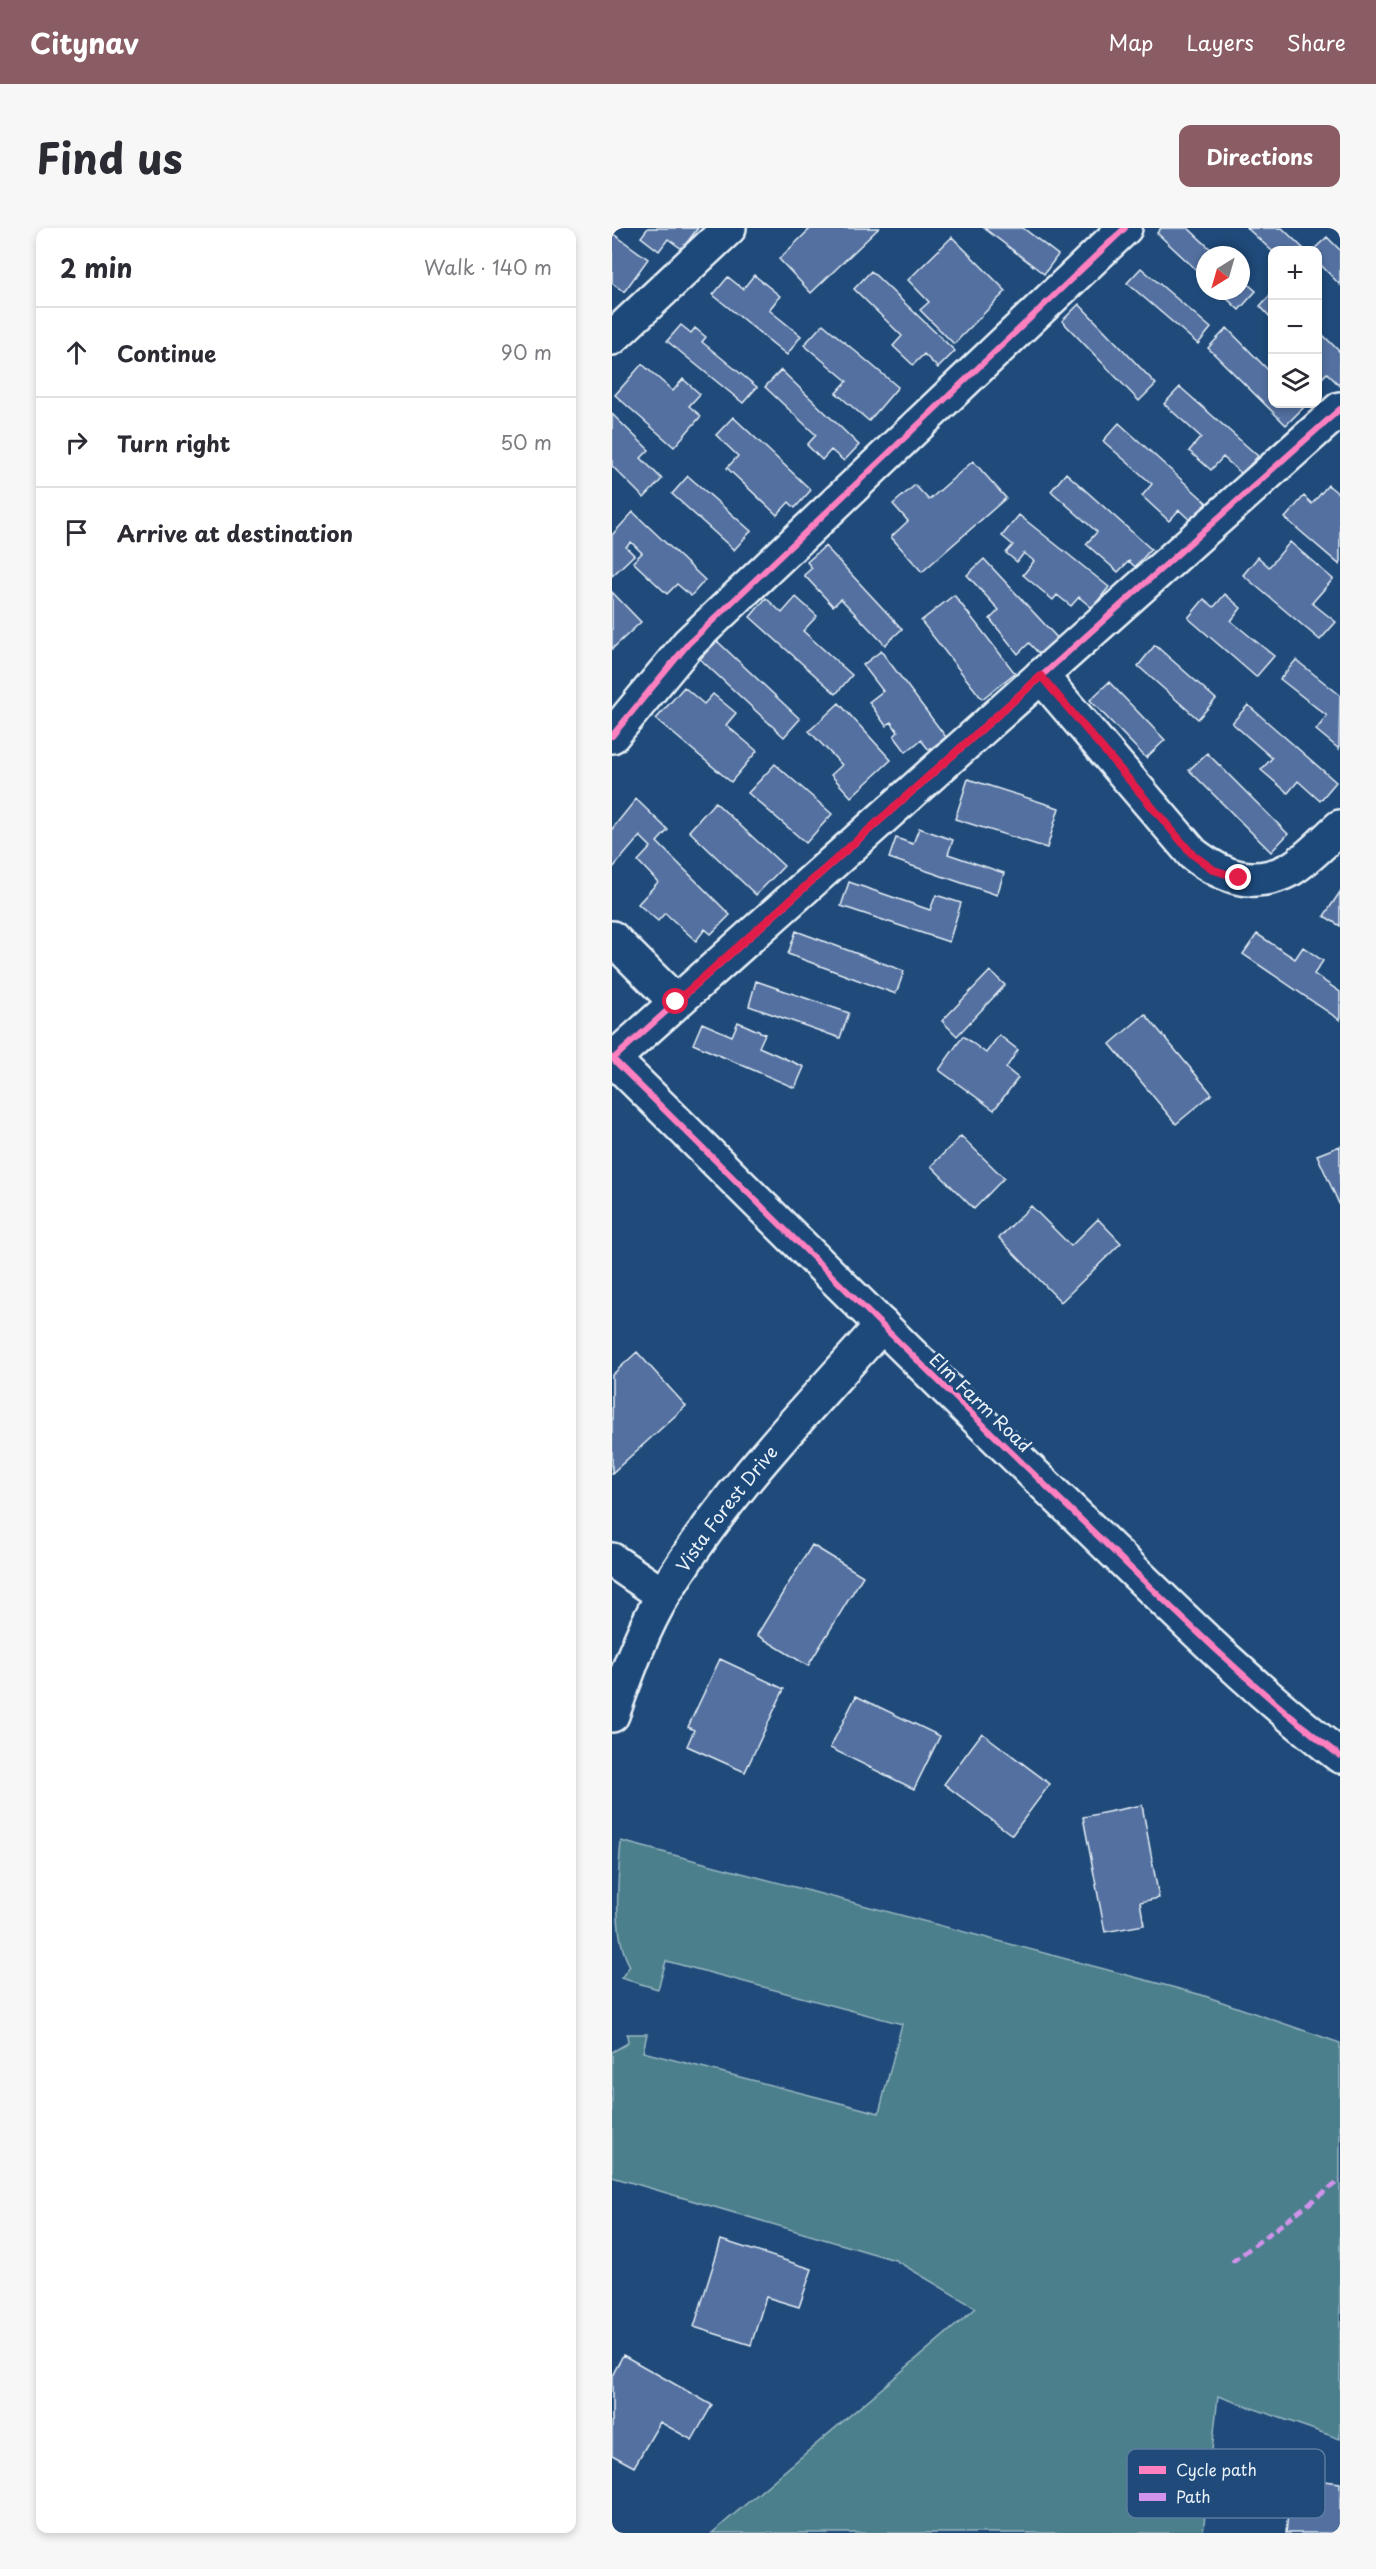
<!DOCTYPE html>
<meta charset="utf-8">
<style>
:root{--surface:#fff;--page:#f7f7f7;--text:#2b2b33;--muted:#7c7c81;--line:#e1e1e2;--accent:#8a5d65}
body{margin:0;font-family:"Playpen Sans",sans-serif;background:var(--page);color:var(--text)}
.controls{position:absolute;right:18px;top:18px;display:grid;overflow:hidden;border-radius:12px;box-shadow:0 3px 9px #0003}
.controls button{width:54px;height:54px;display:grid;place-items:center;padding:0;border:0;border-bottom:2px solid var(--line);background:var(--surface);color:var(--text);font:30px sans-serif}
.compass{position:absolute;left:584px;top:18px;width:54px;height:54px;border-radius:50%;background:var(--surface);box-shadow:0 3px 9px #0003;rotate:217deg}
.stop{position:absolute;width:18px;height:18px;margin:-14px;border:4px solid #e11d48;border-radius:50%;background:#fff}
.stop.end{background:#e11d48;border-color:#fff;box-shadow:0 2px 6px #0008}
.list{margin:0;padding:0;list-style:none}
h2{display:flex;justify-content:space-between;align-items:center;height:78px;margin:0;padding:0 24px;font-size:26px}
h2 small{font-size:20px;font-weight:400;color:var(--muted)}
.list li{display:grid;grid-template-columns:39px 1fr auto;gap:18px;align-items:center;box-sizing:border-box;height:90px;padding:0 24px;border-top:2px solid var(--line)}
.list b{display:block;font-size:22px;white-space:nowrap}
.list em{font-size:20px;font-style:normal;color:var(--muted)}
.icon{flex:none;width:33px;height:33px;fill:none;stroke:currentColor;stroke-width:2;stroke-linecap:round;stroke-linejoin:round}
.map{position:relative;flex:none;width:728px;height:2305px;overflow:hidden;border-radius:12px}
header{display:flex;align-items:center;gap:36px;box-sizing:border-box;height:84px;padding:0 30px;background:var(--accent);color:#fff}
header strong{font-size:28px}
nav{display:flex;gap:33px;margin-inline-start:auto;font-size:21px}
.intro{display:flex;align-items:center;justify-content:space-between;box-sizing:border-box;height:144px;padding:0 36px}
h1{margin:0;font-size:42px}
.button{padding:15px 27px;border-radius:12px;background:var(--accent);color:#fff;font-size:21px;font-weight:700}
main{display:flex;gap:36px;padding:0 36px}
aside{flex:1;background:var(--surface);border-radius:12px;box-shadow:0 3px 9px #0003}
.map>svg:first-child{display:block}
</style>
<header>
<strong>Citynav</strong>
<nav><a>Map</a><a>Layers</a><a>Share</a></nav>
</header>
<div class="intro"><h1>Find us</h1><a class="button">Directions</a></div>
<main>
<aside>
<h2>2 min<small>Walk · 140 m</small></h2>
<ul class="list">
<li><svg class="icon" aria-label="ahead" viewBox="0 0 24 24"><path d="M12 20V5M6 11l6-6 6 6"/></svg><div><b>Continue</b></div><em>90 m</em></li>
<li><svg class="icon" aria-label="right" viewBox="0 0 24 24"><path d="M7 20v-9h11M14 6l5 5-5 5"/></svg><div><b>Turn right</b></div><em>50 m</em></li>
<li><svg class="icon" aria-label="arrive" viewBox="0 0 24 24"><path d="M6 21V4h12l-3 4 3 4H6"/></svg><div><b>Arrive at destination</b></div></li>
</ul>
</aside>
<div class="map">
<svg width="728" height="2305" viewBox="0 0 728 2305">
<rect width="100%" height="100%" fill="#1f4a7a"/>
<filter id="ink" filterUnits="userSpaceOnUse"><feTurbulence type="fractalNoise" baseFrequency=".0167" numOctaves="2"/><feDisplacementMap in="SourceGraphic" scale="12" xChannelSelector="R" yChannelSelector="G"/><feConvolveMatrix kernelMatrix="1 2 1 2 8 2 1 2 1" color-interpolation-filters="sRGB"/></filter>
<g filter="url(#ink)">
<path fill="#4b7f8c" stroke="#9ab8c2" stroke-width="1.5" d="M9,1613L590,1767L728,1815V2211L606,2168L591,2305H100L364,2080L283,2032L0,1949V1824L16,1815L15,1806H35L31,1824L267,1885L290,1796L54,1733L46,1761L9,1750L18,1738C0,1708 6,1651 9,1613Z"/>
<path fill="#5270a0" stroke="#e8f1f8" stroke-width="1.5" d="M36,0H86L70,21L56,11L47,23L29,9Z
M199,0H267L199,65L167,31Z
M372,0H411L446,27L432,46Z
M549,0H576L605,27H593V50L545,5Z
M635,0H670L692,21L660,23Z
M0,5L36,31L12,64L0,55Z
M340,9L394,63L342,116L308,82L317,74L296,52Z
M715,9L728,22V57L706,34V22H701Z
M529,40L599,100L586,116L515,55Z
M259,43L343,123L326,140L312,126L301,137L281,118L290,108L242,61Z
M142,47L168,68L157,82L189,108L175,127L101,67L116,49L131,61Z
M629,50L644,63L627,82L607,63H629Z
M660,65V91L648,78Z
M467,76L544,156L527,173L450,93Z
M211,96L286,159L257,193L224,165L235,153L192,117Z
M69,97L79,105L83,100L94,109L90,114L145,159L131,175L55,113Z
M615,100L660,146V176H690L693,178L674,197L596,120Z
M706,102L728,124V158L715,145L706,154Z
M30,136L61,163L71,151L88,166L77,178L89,188L62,219L3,167Z
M169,142L247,217L232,233L219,222L210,232L195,217L204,207L153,159Z
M568,159L646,228L630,246L611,229L599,242L577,223L589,209L552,176Z
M0,186L37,222L29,230L50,251L32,270L0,238Z
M121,189L199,262L183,280L177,274L165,287L115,240L126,228L104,207Z
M507,195L595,275L579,293L567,282L557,293L530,268L540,256L491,213Z
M361,233L394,270L310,344L279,309L296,293L281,276L303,257L317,272Z
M454,245L539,321L523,339L517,333L506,344L474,316L485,304L439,263Z
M76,248L139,303L122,322L60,266Z
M716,257L728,267V337L673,290L692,268L700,276Z
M21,284L93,352L79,368L65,356L55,366L21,334L30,325L19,314L14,319L22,327L0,348V307Z
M407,287L497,359L480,380L467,369L459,378L445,367L441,372L411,347L422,333L412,325L405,334L394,325L401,317L390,308Z
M678,314L721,351L700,375L724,394L708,412L631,347L646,329L657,339Z
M213,318L290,401L273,417L229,371L221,378L192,347L200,340L195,334Z
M372,331L450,415L432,431L417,415L406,426L378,391L387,382L355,347Z
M0,364L29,394L0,421Z
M613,366L629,380L619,393L662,428L644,449L576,390L592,371L602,379Z
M342,367L403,445L370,471L309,393Z
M184,369L205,388L191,403L240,447L224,466L138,389L154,370L170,385Z
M105,413L188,491L172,509L88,431Z
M543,417L604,471L586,491L526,438Z
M269,423L334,509L317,522L309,512L294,524L282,508L286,504L279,494L274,498L257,474L271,463L251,437Z
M684,432L728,467L727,521L704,502L715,488L668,451Z
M497,454L553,512L534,530L478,472Z
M72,459L92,476L101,466L124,485L114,497L145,523L119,554L44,491Z
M227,475L279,532L239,569L219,547L230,537L197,503Z
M636,477L724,554L708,573L686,553L676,565L649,542L660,530L620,495Z
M595,525L676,606L659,624L577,542Z
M163,536L220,586L194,615L136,565Z
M356,551L447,580L435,620L343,591Z
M24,571L56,602L45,614L118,687L99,706L93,701L84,713L53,685L46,693L26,676L46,654L26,633L39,619L28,608L0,641V601Z
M103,574L172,638L144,667L77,603Z
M307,600L341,612L336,626L392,645L385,667L277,630L284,610L301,616Z
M237,654L318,682L324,667L349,675L337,714L229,678Z
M728,664V698L712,688Z
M184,703L292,743L284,766L176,726Z
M645,706L683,731L691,719L711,733L702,746L728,764V792L631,726Z
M378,743L393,757L345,808L330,793Z
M144,753L237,785L228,810L137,778Z
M533,786L600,866L564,896L498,816Z
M126,794L153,806L147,819L192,839L183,860L81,816L90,795L120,808Z
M387,807L406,822L394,840L406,850L382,882L327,842L351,808L374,825Z
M349,908L392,950L362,981L319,938Z
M728,918V978L705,927Z
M419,978L459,1018L486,991L509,1015L449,1074L387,1010Z
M25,1124L74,1178L0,1245V1147Z
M200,1317L251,1348L196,1438L145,1407Z
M108,1431L172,1461L133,1544L75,1518L82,1502L76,1499Z
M244,1468L328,1508L302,1561L218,1520Z
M370,1505L438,1556L400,1607L332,1556Z
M530,1577L547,1670L528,1674L532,1697L493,1704L471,1589Z
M109,2012L200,2041L187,2079L154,2069L139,2117L82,2099Z
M11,2127L100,2177L80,2212L48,2194L22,2239L0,2227V2148Z
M680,2249L728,2255V2305H674Z"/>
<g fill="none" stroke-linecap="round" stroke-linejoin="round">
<g stroke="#e8f1f8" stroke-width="38">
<g id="minor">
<path d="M0,110L117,0"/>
<path d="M429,448L581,626C611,649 642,661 679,641C696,631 713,612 728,599"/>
<path d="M0,508L76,416L513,0"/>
<path d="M0,710L64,774"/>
<path d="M1,831L728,181"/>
<path d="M0,1332L51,1367"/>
<path id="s1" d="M0,1487C15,1446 29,1404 52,1366C111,1267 194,1183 270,1097"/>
</g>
</g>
<g stroke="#e8f1f8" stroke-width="38">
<path id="tertiary" d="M0,830C153,981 304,1133 459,1282C546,1366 632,1454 728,1528"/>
</g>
<use href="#minor" stroke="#1f4a7a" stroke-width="33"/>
<use href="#tertiary" stroke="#1f4a7a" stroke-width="33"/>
<path stroke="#d193ec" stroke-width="4.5" stroke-dasharray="9 4.5" stroke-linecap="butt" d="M620,2034L728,1952"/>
<g stroke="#1f4a7a" stroke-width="10">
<path id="cycleway" d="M0,508L76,416L513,0
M0,830C153,981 304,1133 459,1282C546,1366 632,1454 728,1528
M1,831L728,181"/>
</g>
<use href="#cycleway" stroke="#ff80c0" stroke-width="6"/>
</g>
</g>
<g fill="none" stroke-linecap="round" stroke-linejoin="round" filter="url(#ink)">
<path stroke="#e11d48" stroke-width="8" d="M64,774L429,448L580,626L602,642L627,650"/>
</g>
<g text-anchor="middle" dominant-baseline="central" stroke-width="6" stroke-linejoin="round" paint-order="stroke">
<g font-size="18" fill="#e8f1f8" stroke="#1f4a7a">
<text transform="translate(369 1174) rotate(44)">Elm Farm Road</text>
<text stroke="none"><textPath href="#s1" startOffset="238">Vista Forest Drive</textPath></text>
</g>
</g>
<rect x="515" y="2221" width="198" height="69" rx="9" fill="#1f4a7a" stroke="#5b7ca0" stroke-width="1.5"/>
<rect x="527" y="2238" width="27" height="8" fill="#ff80c0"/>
<rect x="527" y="2265" width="27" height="8" fill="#d193ec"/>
<g font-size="16" fill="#e8f1f8">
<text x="564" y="2248">Cycle path</text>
<text x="564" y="2275">Path</text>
</g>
</svg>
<div class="controls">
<button>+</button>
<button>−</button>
<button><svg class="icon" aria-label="layers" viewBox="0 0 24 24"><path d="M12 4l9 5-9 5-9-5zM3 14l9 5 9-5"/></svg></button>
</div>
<svg class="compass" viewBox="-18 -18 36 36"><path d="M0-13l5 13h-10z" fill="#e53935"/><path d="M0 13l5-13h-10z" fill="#7c7c81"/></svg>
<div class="stop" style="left:64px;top:774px"></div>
<div class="stop end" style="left:627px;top:650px"></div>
</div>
</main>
